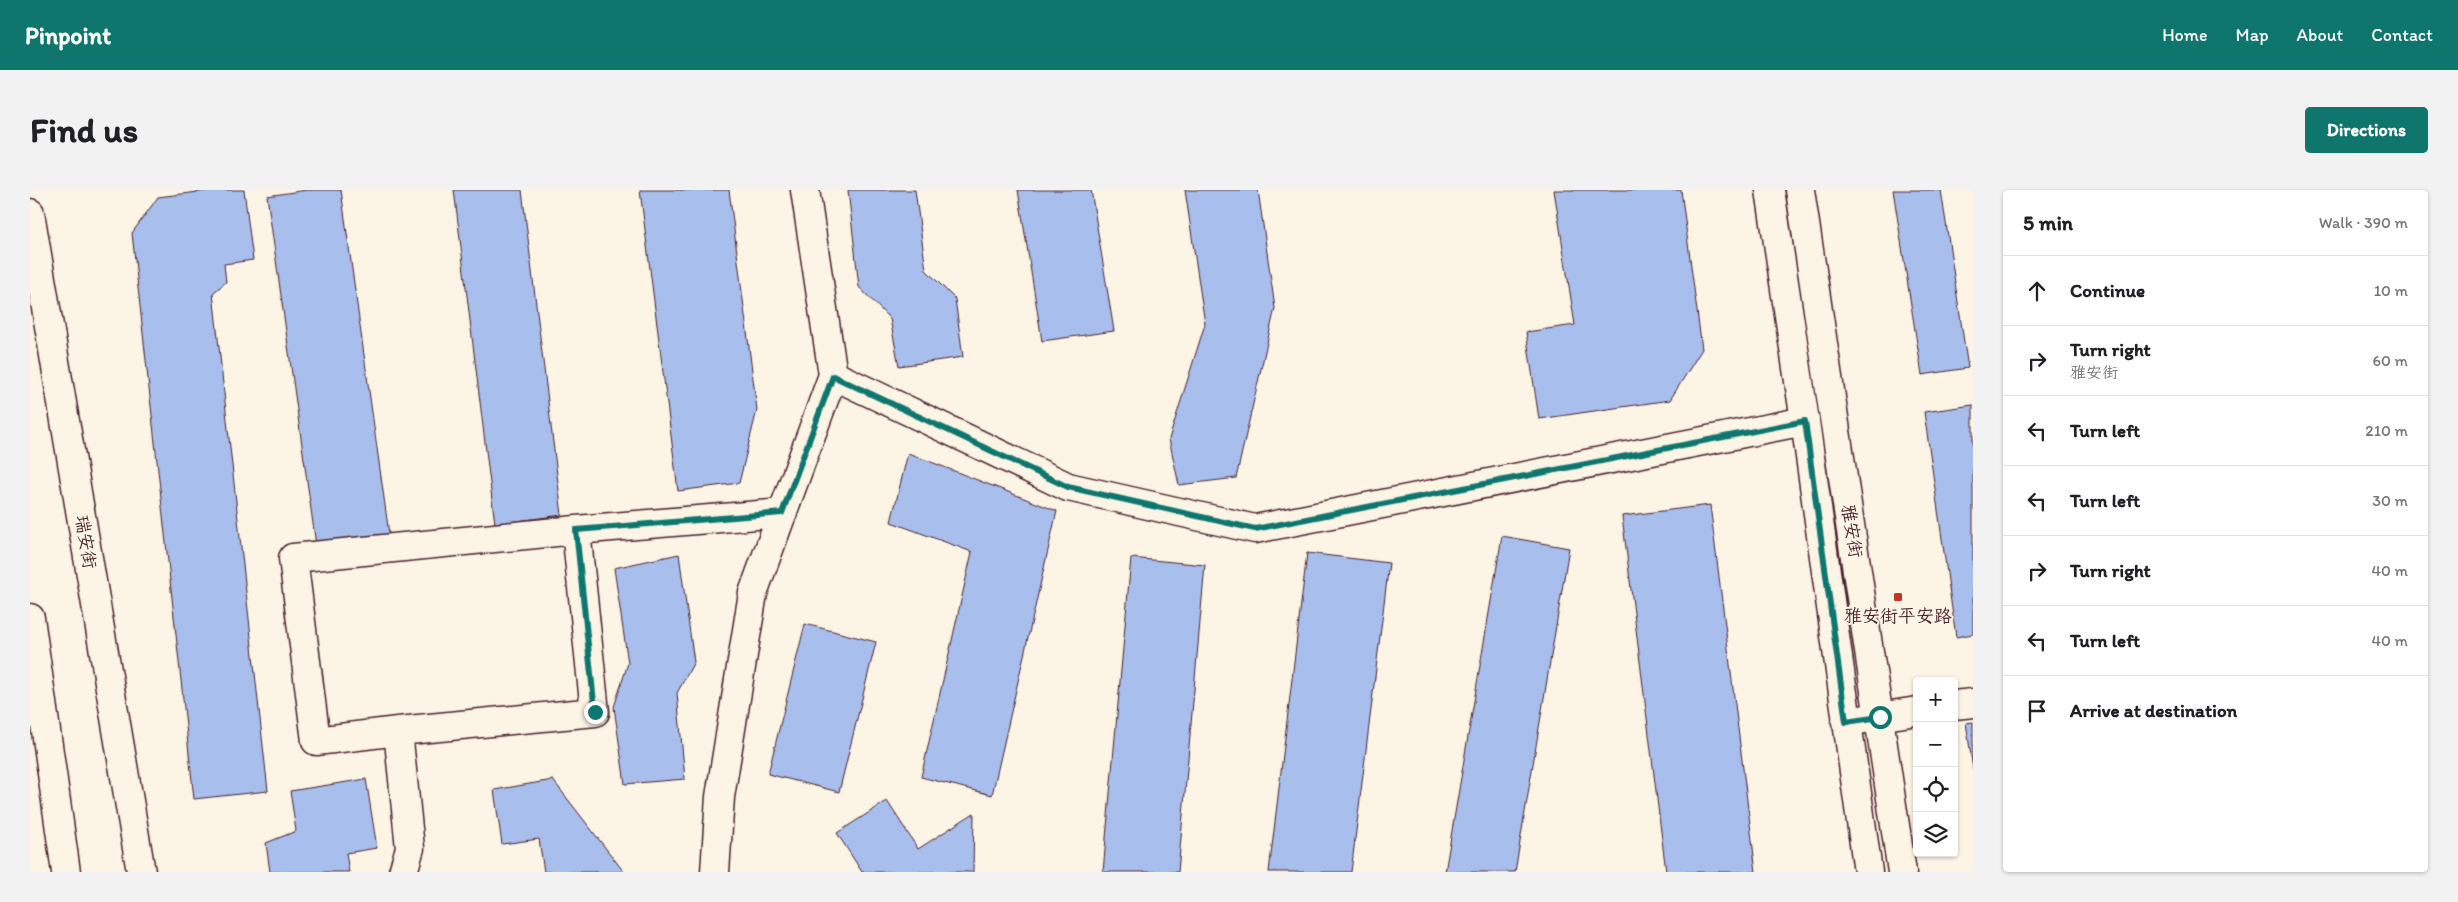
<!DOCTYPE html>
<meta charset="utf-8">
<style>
:root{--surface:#fff;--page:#f2f2f2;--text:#202124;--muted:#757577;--line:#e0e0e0;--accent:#0f766e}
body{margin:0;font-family:Itim,"LXGW WenKai TC",sans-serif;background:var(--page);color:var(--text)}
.controls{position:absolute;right:15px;bottom:15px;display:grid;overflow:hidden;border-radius:5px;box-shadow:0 1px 4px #0004}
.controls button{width:45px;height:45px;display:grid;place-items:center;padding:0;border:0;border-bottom:1px solid var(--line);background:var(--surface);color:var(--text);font:25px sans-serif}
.stop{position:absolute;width:15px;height:15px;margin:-11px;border:4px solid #0f766e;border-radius:50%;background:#fff}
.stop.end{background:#0f766e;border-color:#fff;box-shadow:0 1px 5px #0008}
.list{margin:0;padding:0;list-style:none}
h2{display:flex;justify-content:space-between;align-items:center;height:65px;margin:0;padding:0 20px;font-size:21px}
h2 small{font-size:16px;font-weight:400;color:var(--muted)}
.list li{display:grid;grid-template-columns:32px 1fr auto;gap:15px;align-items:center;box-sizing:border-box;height:70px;padding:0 20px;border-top:1px solid var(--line)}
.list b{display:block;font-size:19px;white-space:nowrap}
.list p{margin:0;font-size:16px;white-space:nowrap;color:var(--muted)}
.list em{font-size:16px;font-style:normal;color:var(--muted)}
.icon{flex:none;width:28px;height:28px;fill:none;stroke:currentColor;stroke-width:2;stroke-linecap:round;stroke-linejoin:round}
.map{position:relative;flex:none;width:1943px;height:682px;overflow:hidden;border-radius:5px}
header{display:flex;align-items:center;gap:30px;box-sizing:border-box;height:70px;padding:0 25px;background:var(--accent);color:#fff}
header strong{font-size:24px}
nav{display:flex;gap:28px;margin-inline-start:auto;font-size:18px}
.intro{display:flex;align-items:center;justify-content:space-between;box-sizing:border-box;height:120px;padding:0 30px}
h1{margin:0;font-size:35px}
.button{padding:12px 22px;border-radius:5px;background:var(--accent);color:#fff;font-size:18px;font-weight:700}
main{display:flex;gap:30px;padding:0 30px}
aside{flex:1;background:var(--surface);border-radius:5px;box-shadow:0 1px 4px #0004}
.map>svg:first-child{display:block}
</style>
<header>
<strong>Pinpoint</strong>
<nav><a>Home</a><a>Map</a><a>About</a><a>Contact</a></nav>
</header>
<div class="intro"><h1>Find us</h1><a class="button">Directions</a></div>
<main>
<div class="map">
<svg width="1943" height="682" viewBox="0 0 1943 682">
<rect width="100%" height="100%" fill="#fcf5e5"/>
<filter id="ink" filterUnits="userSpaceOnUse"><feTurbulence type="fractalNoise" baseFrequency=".02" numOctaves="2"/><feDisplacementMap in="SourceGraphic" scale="10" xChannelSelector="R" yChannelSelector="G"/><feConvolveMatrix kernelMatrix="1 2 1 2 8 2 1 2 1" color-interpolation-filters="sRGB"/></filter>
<g filter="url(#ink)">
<path fill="#a8bfed" stroke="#4a1f2b" d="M184,0H214L223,70L194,74L196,92L183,103L238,601L164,609L102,43L128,7Z
M277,0H311L359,344L286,355L237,6Z
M424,0H492L532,325L465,334Z
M610,0H699L727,220L709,293L648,301Z
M818,0H885L896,80L925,109L933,167L869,176L860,129L829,97Z
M988,0H1061L1084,141L1012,151Z
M1155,0H1228L1245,118L1206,288L1149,295L1139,249L1175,134Z
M1524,0H1651L1672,159L1640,210L1509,229L1496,142L1545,135Z
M1863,0H1911L1938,178L1892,185Z
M1943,215V444L1926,447L1894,222Z
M878,263L1027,321L962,605L891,587L942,362L861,332Z
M1680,315L1726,682H1636L1592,326Z
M1472,346L1539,358L1485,682H1415Z
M1277,363L1359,373L1321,682H1239Z
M649,364L664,472L647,503L655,589L595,594L584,517L598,473L584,378Z
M1101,368L1175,375L1148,682H1073Z
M775,434L846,452L809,602L738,584Z
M1943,532V579L1936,533Z
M336,589L347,658L316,663L319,682H240L236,653L266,641L260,601Z
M523,590L594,682H514L509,649L472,654L464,600Z
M857,611L888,659L944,623L943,682H832L807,643Z"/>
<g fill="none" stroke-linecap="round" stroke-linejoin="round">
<g stroke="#4a1f2b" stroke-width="31">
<path id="street" d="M803,185L1038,297L1225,339L1775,231
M1924,515L1943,513
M1816,532L1887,521
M368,541L286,551L263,368L546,340L753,323
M373,682L380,658L368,541L565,522L546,340
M685,682L690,607L723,403L803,185L775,0"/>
</g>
<g stroke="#4a1f2b" stroke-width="31">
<path id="secondary" d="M1740,0L1775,231L1838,682
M1770,0L1872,682
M0,23L111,682
M0,428L36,682"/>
</g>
<use href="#street" stroke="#fcf5e5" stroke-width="28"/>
<use href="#secondary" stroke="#fcf5e5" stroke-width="28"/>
</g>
</g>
<g fill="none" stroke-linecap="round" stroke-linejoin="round" filter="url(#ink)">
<path stroke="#0f766e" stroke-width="6" d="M565,522L546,340L752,323L803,186L1038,297L1225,339L1775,231L1816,532L1850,527"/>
</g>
<rect fill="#c8321e" stroke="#fcf5e5" stroke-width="2" x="1863" y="402" width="10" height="10" rx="2.5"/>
<g text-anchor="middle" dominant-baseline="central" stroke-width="4" stroke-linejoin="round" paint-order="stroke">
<g font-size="18" fill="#4a1f2b" stroke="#fcf5e5">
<text transform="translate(1822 341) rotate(81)">雅安街</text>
<text transform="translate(56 352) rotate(81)">瑞安街</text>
</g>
<g font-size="18" fill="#4a1f2b" stroke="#fcf5e5">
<text x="1868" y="426">雅安街平安路</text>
</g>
</g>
</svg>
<div class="controls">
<button>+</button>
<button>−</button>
<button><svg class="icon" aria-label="locate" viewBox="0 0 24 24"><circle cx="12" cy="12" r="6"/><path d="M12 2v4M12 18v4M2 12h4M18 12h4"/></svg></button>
<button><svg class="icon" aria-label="layers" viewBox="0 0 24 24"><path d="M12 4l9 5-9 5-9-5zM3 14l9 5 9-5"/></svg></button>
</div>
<div class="stop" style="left:1850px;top:527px"></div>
<div class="stop end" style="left:565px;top:522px"></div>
</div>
<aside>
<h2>5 min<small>Walk · 390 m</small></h2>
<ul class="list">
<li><svg class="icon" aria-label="ahead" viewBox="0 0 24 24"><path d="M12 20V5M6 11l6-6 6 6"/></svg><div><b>Continue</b></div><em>10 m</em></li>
<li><svg class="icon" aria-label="right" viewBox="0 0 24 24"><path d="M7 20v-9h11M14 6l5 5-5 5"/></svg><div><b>Turn right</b><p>雅安街</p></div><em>60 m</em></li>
<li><svg class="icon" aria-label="left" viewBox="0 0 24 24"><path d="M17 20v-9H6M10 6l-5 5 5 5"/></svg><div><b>Turn left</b></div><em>210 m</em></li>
<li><svg class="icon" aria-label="left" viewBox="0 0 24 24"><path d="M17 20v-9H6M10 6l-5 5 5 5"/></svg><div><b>Turn left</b></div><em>30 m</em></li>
<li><svg class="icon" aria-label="right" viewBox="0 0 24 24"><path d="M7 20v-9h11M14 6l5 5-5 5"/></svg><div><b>Turn right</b></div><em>40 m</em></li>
<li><svg class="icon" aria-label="left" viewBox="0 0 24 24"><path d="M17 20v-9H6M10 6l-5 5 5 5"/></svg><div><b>Turn left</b></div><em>40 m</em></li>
<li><svg class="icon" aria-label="arrive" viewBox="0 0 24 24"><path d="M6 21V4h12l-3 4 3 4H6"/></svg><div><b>Arrive at destination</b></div></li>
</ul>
</aside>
</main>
